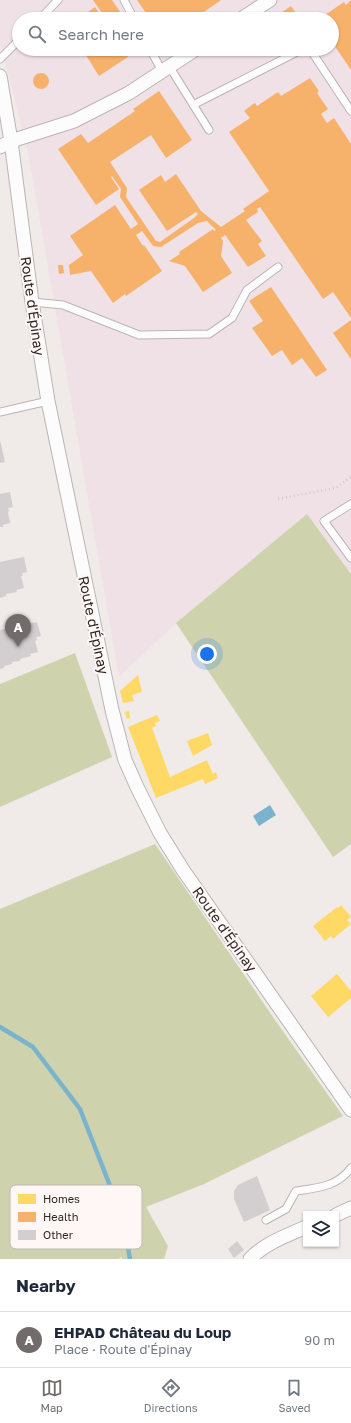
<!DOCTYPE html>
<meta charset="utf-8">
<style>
:root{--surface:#fff;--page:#f6f6f7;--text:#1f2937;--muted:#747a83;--line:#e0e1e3;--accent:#716c6b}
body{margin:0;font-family:"Golos Text",sans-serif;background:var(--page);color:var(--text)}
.controls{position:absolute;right:12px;bottom:12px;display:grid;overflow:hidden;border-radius:0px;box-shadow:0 1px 3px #0004}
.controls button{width:36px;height:36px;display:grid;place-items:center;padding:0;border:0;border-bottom:1px solid var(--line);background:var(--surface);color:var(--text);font:20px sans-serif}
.you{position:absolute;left:207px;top:654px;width:14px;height:14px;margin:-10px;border:3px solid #fff;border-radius:50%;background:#1a73e8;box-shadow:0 0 0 6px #1a73e833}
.badge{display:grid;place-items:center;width:26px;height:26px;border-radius:50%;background:var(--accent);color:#fff;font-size:13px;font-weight:700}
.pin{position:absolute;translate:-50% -33px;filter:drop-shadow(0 1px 2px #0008)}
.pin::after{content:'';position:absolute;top:21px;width:14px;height:12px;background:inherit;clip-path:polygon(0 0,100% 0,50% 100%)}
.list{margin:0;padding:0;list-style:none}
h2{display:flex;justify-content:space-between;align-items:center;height:52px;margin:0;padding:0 16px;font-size:17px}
h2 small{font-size:13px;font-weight:400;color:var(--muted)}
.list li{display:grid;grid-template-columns:26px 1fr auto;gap:12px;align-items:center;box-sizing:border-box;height:56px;padding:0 16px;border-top:1px solid var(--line)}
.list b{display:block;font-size:15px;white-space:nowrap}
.list p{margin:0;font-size:13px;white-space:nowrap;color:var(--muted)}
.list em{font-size:13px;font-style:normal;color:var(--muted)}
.icon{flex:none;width:22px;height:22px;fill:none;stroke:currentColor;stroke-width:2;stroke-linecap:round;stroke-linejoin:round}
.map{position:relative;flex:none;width:351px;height:1259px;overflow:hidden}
.search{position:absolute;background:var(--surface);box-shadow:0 1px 3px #0004;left:12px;right:12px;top:12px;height:44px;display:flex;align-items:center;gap:10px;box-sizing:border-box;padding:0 14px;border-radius:22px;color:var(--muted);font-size:15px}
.sheet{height:108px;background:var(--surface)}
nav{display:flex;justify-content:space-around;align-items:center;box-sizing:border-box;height:56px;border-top:1px solid var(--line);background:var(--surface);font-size:11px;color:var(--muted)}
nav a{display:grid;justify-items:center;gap:2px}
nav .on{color:var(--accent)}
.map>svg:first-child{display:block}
</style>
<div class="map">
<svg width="351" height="1259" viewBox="0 0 351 1259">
<rect width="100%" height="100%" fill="#f0eae8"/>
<path fill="#f0e1e7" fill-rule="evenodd" d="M0,0H351V574L307,514L176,623L119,677L28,152L0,42ZM19,19H332V49H19Z"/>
<path fill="#ced3ae" d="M307,514L351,574V844L333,857L176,623Z
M75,653L112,757L0,807V684Z
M155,844L275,1020L343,1116L204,1184L146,1207L168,1246L164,1259H122V1257L118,1259H0V909Z"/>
<path fill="#7ab3cb" d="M270,805L276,815L259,826L253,816Z"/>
<path fill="#ffd966" d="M138,675L142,692L132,695L134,701L123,703L120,691Z
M129,711L130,718L127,719L125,712Z
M157,715L160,721L155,723L156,726L152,728L170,777L207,760L213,774L216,772L218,778L205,784L203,779L156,798L128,727Z
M208,733L212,745L193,756L187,741Z
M341,905L351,917L347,920L351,924L333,939L331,936L325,941L313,926L337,907L338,908Z
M337,974L351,991V998L328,1017L311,996Z"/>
<path fill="#f6b26b" d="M93,0H112L125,19H106Z
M137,0H221L194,19H150Z
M351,0V70L332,42V19H319L344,2L346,5Z
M291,6L300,19H272Z
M95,7L103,19H77Z
M82,49H123L128,57L99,76Z
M33 81a8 8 0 1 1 16 0a8 8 0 1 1-16 0Z
M310,78L319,91L317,93L328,109L321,114L327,123L334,118L351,144V318L333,292L323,299L260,207L257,209L258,212L246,220L262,241L258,244L266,256L248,267L225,235L221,238L223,241L221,256L232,273L203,292L185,266L169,261L180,254L179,252L213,229L214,231L216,230L207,221L198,223L161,247L153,246L142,231L136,235L143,246L144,245L162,271L126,296L125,294L113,303L91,271L70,275L69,265L83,255L70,236L115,205L131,229L138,224L120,197L121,189L112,176L111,177L119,189L96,205L58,149L81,134L88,143L135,111L133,109L159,91L192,140L166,158L151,135L110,162L127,188L126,197L156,241L160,242L194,218L198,214L196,212L167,231L139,190L161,175L165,182L176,174L201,211L221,227L245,211L243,209L269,191L229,132L250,118L244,111L253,104L255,103L257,106L278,92L281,96Z
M58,265H63L64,273L59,274Z
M271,287L327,370L316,377L302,358L292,365L282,350L272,356L252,328L263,321L249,301Z
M351,320V359L333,333Z"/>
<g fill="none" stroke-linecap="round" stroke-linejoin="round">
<path stroke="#7ab3cb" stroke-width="4.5" d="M0,1027L33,1047L80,1109L123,1219L130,1259"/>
</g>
<path fill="#d3cecf" d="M0,440L5,462L0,463Z
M10,492L13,507L8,508L9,511L8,512L10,523L3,525V527H0V494Z
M24,557L27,572L22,573L23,576H21L24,588L16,590L17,592L6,594V596L0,598V562Z
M37,622L41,636L36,637L37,640L35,641L38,652L30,654L31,656L20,659V661L12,662V664L4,666V668L0,669V630Z
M257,1176L270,1210L244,1222L234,1199V1191L238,1185Z
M237,1241L244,1250L234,1258L228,1249Z"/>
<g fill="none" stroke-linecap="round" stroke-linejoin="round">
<g stroke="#bab5b4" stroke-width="9">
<path id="lane" d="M124,0L134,19
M40,19L58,0
M150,49L162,71
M310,49L351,111
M0,59L19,40
M169,66L209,130
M193,105L303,49
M32,302L63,305L139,335L209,334L232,318L247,290L278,267
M0,412L48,401
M351,504L324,521L351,558
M266,1220L286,1209L296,1191C317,1188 337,1187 351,1168"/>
</g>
<g stroke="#bab5b4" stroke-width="15">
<path id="street" d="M241,19L270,0
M0,76L11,141L32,302L48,401L112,710L125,760L137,787L160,833L183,870L351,1110
M0,147L11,141L74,121L129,93L196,49
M336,1215L351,1208
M250,1259C265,1243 286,1236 306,1227"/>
</g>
<path stroke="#cdcccb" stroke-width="2.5" stroke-dasharray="1 3" stroke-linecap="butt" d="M278,499L336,488L351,477"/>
<use href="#lane" stroke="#fdfcfc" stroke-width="7"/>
<use href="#street" stroke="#fdfcfc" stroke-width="13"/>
</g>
<g text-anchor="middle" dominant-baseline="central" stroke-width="4" stroke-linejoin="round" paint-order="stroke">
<g font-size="14" fill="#2d2827" stroke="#fef7f5">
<text transform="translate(33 306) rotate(82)">Route d'Épinay</text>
<text transform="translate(94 625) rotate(78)">Route d'Épinay</text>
<text transform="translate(225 929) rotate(55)">Route d'Épinay</text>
</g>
</g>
<rect x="10" y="1185" width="132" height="64" rx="6" fill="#fef7f5" stroke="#bfb9b7" stroke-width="1"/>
<rect x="18" y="1194" width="18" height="10" fill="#ffd966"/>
<rect x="18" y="1212" width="18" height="10" fill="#f6b26b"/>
<rect x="18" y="1230" width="18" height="10" fill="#d3cecf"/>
<g font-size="11" fill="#2d2827">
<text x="43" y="1203">Homes</text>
<text x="43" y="1221">Health</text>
<text x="43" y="1239">Other</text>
</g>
</svg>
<div class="controls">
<button><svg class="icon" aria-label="layers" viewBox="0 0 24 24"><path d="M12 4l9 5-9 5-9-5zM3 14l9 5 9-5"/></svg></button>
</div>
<div class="you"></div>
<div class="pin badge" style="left:18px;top:647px">A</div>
<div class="search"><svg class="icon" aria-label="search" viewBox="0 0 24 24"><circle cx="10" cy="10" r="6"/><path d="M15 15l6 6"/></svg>Search here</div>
</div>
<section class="sheet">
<h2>Nearby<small></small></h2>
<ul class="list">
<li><span class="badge">A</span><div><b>EHPAD Château du Loup</b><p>Place · Route d'Épinay</p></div><em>90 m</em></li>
</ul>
</section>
<nav>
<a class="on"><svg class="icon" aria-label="map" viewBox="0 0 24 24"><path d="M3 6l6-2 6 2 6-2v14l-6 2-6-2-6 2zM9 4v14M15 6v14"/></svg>Map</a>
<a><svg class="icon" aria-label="directions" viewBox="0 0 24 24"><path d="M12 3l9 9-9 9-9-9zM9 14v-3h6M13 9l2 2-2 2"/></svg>Directions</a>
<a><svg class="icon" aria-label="saved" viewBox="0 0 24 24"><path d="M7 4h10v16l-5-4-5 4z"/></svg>Saved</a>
</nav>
